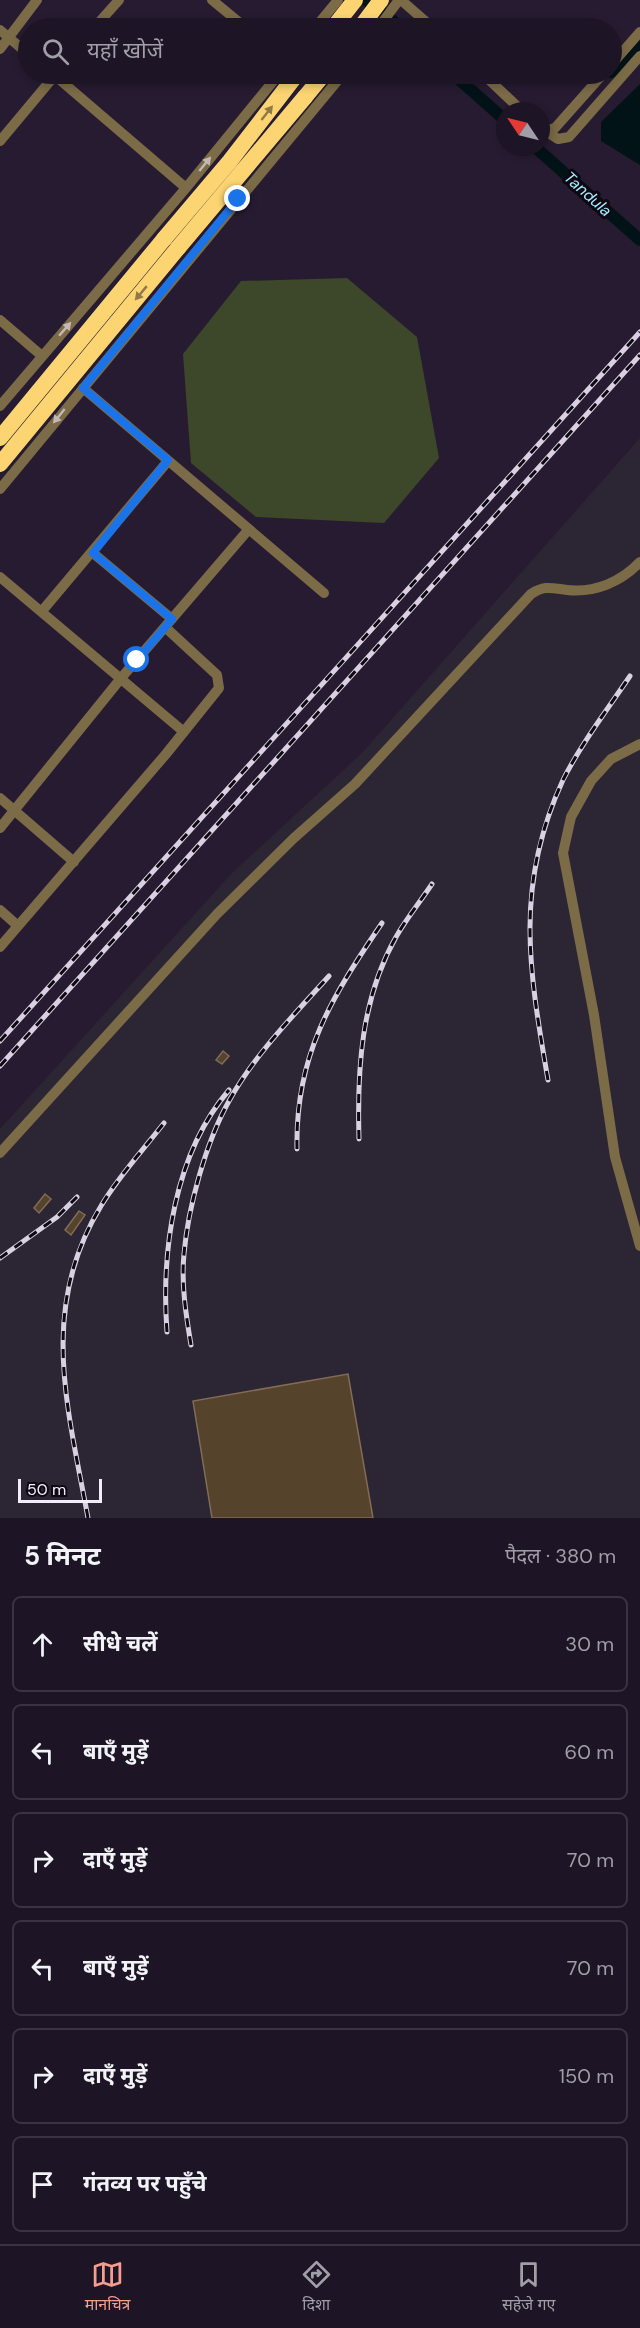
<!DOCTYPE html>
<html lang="hi">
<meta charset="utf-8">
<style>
:root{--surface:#1d1425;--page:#2a2132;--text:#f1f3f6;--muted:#a09ea7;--line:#3b3342;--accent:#f59d8e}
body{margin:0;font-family:"DM Sans","Noto Sans Devanagari",sans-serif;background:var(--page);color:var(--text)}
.compass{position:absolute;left:496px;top:102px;width:54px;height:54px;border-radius:50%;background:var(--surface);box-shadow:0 3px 9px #0003;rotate:305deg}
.scale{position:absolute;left:18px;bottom:15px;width:84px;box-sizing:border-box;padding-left:6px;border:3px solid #f3ecfb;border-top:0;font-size:16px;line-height:21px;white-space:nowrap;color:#f3ecfb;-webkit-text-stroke:4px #0d0812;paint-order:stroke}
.stop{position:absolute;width:18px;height:18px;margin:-14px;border:4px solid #1a73e8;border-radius:50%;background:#fff}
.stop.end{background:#1a73e8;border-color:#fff;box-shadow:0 2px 6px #0008}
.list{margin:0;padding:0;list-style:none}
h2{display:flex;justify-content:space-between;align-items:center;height:78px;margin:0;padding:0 24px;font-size:26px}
h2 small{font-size:20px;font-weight:400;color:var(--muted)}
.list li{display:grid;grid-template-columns:39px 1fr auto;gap:18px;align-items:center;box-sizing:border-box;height:96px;margin:0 12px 12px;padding:0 12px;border:2px solid var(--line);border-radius:9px}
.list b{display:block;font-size:22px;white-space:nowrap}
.list em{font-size:20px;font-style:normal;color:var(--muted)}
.icon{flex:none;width:33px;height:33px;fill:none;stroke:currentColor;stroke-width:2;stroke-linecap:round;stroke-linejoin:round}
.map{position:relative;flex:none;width:640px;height:1518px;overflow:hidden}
.search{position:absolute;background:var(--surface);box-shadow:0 3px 9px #0003;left:18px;right:18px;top:18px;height:66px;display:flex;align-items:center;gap:15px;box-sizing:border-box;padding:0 21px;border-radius:33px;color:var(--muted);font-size:22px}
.sheet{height:726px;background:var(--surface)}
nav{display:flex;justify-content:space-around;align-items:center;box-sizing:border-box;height:84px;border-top:2px solid var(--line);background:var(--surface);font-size:16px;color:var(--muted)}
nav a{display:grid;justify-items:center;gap:3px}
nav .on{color:var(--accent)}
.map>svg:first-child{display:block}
</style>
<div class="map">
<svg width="640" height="1518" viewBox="0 0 640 1518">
<rect width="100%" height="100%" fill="#271b31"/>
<path fill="#2c2534" d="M640,438V1518H0V1129L232,873L362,753Z"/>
<path fill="#3d4729" d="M347,278L417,337L439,458L384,523L256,517L191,463L183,354L241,281Z"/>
<path fill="#021317" d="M640,84V165L601,141V122Z"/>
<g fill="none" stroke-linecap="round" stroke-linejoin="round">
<path stroke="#021317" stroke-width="12" d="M366,0L402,28
M612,72L640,41
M453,74L505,120
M535,147L640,240"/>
</g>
<path fill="#55432c" stroke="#816d55" stroke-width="1.5" d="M223,1051L229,1056L222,1064L216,1060Z
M45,1194L51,1199L39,1213L34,1208Z
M79,1211L85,1215L71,1235L65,1230Z
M348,1374L373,1518H212L193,1401Z"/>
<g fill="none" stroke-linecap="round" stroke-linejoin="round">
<path stroke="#7b6b47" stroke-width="10" d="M212,0L246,28
M401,0L433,28
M94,28L119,0
M315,28L338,0
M378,28L399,0
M0,30L28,54
M0,49L37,0
M612,64L640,32
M53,74L186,188
M483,74L522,111
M542,131L555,128L603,74
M547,132L558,139L569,137L640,56
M0,141L56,74
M0,320L42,356
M83,388L324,593
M0,406L186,188L279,74
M0,489L343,74
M93,553L172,619
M0,577L184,732
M42,611L168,461
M640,744L611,759L591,781L571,817L563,853L594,1015L615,1157L640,1246
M0,798L74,862
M0,828L122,677L249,529
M0,910L18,926
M0,947L166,754L219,688L217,675L165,627
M0,1153L217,914L294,838L355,784L531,594C545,585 551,588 567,590C595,593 621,582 640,562"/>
<path stroke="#fcd472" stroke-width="16" d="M333,28L355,0
M305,97L324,74
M0,438L164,239
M0,464L178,248"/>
<g stroke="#d9d1e1" stroke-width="5">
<path id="rail" d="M0,1041L640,332
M0,1066L640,355
M548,1080C529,970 514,886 563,780C581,744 607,710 630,676
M359,1139C357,1069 361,999 396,937C406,919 420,902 432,884
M297,1149C295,1056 331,998 382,923
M0,1258L57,1217L77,1197
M167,1332C161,1251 174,1154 229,1090
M191,1345C186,1315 181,1284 184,1254C188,1207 206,1142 229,1101C255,1054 294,1015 329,976
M88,1518C68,1409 38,1309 101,1206C118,1177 143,1150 164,1123"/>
</g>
<use href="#rail" stroke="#0d0812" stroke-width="3" stroke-dasharray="9" stroke-linecap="butt"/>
<path stroke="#fcd472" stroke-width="16" d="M360,28L381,0
M164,239L230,161L297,74
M178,248L305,97"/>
</g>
<defs><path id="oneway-solid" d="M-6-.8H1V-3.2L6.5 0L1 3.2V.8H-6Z" transform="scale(1.5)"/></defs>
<g fill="#907847">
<use href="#oneway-solid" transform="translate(267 113) rotate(-52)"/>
<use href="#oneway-solid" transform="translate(141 293) rotate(130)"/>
</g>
<g fill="#c3b8b3">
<use href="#oneway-solid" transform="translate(205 164) rotate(-51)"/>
<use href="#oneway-solid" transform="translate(65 329) rotate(-49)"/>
<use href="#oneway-solid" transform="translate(59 416) rotate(129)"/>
</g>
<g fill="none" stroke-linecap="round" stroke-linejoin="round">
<path stroke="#1a73e8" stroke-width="8" d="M137,660L172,619L93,553L168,460L83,388L238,199"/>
</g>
<g text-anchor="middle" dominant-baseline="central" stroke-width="6" stroke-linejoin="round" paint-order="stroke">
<g font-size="16" font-style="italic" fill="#a3ebfe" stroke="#0d0812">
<text transform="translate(588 194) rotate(42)">Tandula</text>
</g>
</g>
</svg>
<svg class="compass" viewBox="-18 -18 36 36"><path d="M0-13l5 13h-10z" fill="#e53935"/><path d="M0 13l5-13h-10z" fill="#a09ea7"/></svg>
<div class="scale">50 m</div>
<div class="stop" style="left:137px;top:660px"></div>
<div class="stop end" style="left:238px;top:199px"></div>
<div class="search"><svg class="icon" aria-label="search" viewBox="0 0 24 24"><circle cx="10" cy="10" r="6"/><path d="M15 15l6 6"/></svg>यहाँ खोजें</div>
</div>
<section class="sheet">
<h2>5 मिनट<small>पैदल · 380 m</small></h2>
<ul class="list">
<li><svg class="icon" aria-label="ahead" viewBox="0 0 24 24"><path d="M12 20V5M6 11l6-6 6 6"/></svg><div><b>सीधे चलें</b></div><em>30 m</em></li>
<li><svg class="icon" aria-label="left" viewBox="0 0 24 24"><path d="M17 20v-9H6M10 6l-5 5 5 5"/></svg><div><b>बाएँ मुड़ें</b></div><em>60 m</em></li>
<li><svg class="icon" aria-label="right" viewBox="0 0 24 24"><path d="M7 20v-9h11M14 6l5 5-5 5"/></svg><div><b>दाएँ मुड़ें</b></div><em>70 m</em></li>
<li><svg class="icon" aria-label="left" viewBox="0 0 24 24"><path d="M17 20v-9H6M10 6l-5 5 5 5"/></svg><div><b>बाएँ मुड़ें</b></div><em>70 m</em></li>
<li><svg class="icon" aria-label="right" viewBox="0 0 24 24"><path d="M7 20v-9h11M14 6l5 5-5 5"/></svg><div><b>दाएँ मुड़ें</b></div><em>150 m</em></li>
<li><svg class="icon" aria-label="arrive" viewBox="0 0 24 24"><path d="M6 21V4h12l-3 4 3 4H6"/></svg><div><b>गंतव्य पर पहुँचे</b></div></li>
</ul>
</section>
<nav>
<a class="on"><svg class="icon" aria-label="map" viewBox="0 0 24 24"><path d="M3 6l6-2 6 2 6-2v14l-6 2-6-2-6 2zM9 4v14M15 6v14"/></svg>मानचित्र</a>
<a><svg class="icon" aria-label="directions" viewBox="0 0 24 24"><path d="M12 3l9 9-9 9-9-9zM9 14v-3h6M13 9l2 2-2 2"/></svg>दिशा</a>
<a><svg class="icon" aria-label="saved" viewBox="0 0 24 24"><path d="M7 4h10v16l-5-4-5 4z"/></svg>सहेजे गए</a>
</nav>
